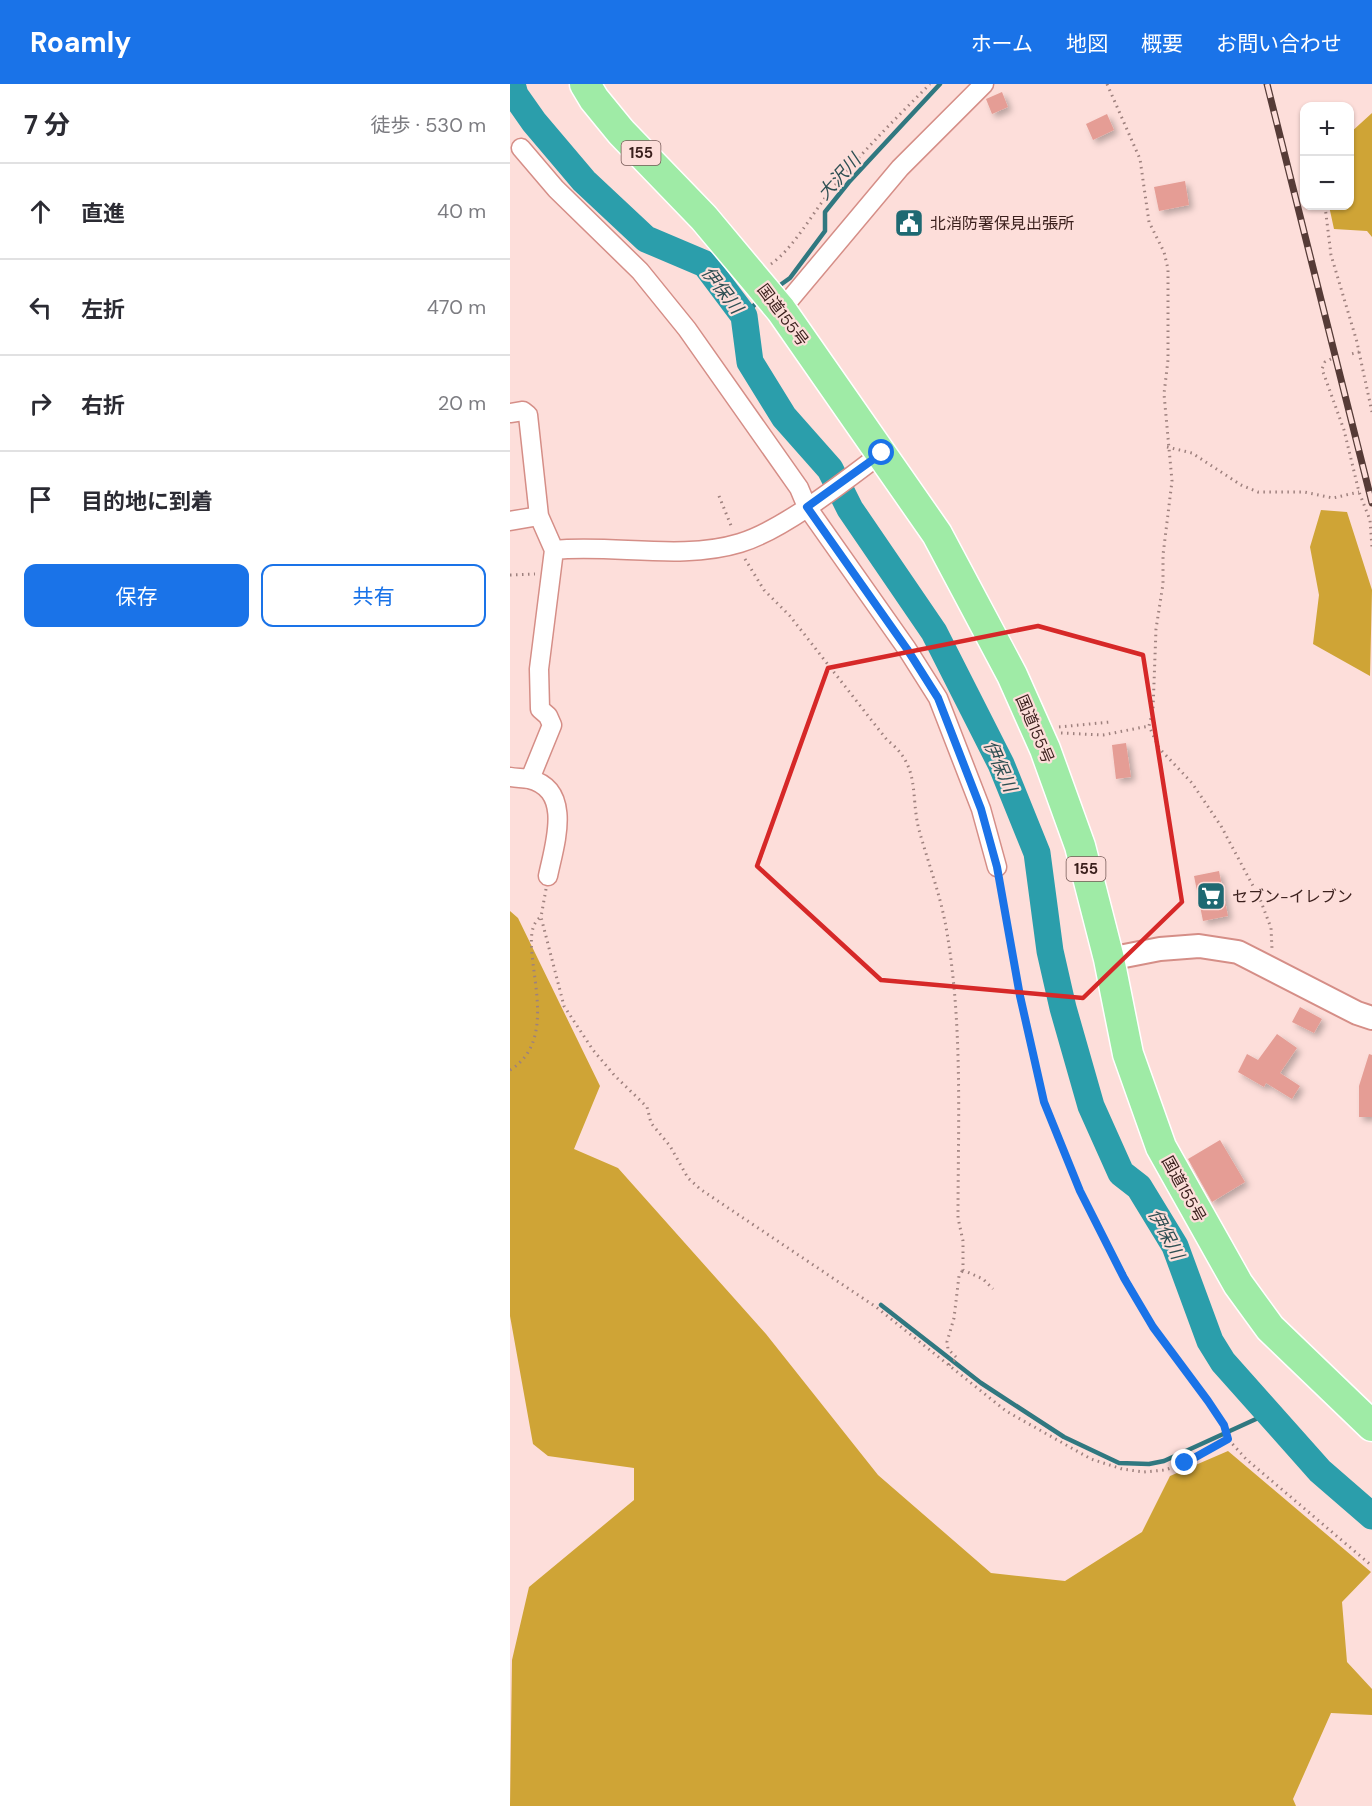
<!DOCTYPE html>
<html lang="ja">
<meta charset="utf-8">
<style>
:root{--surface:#fff;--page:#f7f7f7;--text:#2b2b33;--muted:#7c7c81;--line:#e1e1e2;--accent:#1a73e8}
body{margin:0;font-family:"DM Sans","Noto Sans JP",sans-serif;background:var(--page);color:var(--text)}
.controls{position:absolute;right:18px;top:18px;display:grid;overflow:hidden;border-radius:12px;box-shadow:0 2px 4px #0004}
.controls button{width:54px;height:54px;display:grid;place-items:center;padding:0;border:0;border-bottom:2px solid var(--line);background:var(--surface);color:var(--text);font:30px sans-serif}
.stop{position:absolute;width:18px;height:18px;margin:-14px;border:4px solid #1a73e8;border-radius:50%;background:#fff}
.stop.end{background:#1a73e8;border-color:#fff;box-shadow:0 2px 6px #0008}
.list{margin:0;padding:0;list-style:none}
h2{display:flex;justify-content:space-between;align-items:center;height:78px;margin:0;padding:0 24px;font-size:26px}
h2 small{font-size:20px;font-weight:400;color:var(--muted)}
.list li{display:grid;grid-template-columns:39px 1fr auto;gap:18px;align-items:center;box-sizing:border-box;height:96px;padding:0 24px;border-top:2px solid var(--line)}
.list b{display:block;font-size:22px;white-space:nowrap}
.list em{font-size:20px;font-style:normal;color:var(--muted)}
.actions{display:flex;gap:12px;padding:18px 24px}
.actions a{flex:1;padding:14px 0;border:2px solid var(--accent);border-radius:12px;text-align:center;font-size:21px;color:var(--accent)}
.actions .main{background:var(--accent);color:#fff}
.icon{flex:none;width:33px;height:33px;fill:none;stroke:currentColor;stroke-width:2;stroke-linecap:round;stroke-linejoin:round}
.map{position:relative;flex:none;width:862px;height:1722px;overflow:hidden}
header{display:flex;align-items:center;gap:36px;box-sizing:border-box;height:84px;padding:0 30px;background:var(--accent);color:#fff}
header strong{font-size:28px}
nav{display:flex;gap:33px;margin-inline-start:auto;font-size:21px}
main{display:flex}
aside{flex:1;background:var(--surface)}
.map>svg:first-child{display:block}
</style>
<header>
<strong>Roamly</strong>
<nav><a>ホーム</a><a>地図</a><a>概要</a><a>お問い合わせ</a></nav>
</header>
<main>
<aside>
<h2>7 分<small>徒歩 · 530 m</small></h2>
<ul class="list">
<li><svg class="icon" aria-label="ahead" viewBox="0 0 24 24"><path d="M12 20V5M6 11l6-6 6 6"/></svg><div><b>直進</b></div><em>40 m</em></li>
<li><svg class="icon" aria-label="left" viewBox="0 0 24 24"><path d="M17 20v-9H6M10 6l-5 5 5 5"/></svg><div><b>左折</b></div><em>470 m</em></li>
<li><svg class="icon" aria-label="right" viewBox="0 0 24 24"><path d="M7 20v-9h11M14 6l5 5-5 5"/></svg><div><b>右折</b></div><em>20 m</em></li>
<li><svg class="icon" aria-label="arrive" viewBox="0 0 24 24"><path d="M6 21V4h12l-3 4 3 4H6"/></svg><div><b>目的地に到着</b></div></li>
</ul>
<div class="actions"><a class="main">保存</a><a>共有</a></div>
</aside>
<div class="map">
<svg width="862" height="1722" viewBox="0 0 862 1722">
<defs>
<filter id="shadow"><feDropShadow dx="4" dy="4" stdDeviation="3" flood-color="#0004"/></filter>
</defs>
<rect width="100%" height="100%" fill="#fddeda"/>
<path fill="#cfa436" d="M862,29V153L857,147L824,145L819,122H840V49Z
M811,426L837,428L862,506L860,592L803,560L809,511L800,463Z
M0,827L8,834L90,1002L64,1065L108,1084L256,1250L368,1391L481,1489L555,1497L632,1448L660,1392L718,1367L861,1488L832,1518L837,1578L862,1605V1631L821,1629L783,1715L786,1722H0L2,1576L19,1503L124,1416V1384L38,1372L23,1360L0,1232Z"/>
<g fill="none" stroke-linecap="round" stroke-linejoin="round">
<path stroke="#307880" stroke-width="4.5" d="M266,204L280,194L315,147V128L339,98L430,0
M234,232L249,216
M371,1221L471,1299L554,1353L609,1379L639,1380L654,1377L757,1330"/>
<path stroke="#2b9eab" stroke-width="27" d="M2,0L5,11L24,38L74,97L136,155L195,180L234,232L240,278L274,333L320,385L340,425L424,548L491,680L527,769L540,867L553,924L581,1022L611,1089L629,1103L665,1162L700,1257L713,1278L810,1387L862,1432"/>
</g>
<path fill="#e59d95" filter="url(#shadow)" d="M492,8L498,23L482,30L476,15Z
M597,30L604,46L583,56L576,40Z
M675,97L679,121L649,127L644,103Z
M616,659L621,693L606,695L602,661Z
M709,787L718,832L693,837L684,792Z
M790,923L812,935L804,949L782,938Z
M767,950L787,964L770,989L790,1002L782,1015L756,999L754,1003L728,988L737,970L748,976Z
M859,970L862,971V1033H849V1002Z
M710,1056L735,1098L702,1118L678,1075Z"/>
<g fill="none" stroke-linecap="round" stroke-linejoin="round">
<g stroke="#d58e87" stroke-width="21">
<path id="minor" d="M11,64L46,105L130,187L177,245L289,404L297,423L397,565L428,614L471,725L487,783
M271,226L390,84L474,0
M0,329L13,327L18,331L29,432L44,466L29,585L30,625L38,632L42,641L20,695
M0,437L29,432
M44,466C104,460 171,477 230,459C273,446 335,397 372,369
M0,693C6,694 13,694 19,695C64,706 44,762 38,792"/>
</g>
<g stroke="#d58e87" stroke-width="26">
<path id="tertiary" d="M599,875L650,865L689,862L728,868L847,929L862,934"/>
</g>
<g stroke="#fff" stroke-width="33">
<path id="trunk" d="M75,0L84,15L111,48L194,134L271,226L427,450L502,591L535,665L570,762L599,875L618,970L651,1063L728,1200L760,1244L862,1342"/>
</g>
<path stroke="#9e817e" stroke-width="3" stroke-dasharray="1.5 4.5" stroke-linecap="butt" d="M597,0L630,75L639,138L654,168L658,185V276L654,310L662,397L653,471V500L646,545L643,626L639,642L649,664L682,699L711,742L750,815L761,844L762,865
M815,122L821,171L847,258L849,268L841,270
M261,180C284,164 303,128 322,105C352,68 386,34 420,0
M849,268L862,328
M821,275L815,278L812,285L834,346L849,408L860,436L862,463
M657,363L682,369L731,401L748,408H794L823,414L849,408
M209,412L222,444
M235,475L254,506L280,532L377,656C411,682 400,710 409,746C418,778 430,810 436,843C453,939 448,1038 448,1134L453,1157V1186L473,1195L483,1205
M0,491L25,490
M549,643L600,638
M551,649L593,651L639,642
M490,797L528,995L570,1107L643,1243L698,1317L714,1341L718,1355L736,1375L862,1482
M36,805L31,833L54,922L83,966L105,992L137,1023L141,1039L160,1062L178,1094L190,1105L366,1223L496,1327L581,1375L612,1385L634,1388L655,1386L675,1379L718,1355
M0,986C59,950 0,852 31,833
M439,1281L447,1274L438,1265L437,1258L444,1234L449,1192L453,1186"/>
<use href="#minor" stroke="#fff" stroke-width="18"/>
<use href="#tertiary" stroke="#fff" stroke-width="22"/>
<use href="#trunk" stroke="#9feba6" stroke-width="30"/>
<g stroke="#563b37" stroke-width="7">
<path id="rail" d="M757,0L862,419"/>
</g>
<use href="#rail" stroke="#fddeda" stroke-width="4.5" stroke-dasharray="14" stroke-linecap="butt"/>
</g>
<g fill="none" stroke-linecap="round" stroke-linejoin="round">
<path stroke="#1a73e8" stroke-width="8" d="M372,369L297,423L397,565L428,614L471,725L487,783L510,912L534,1018L570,1107L614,1194L643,1243L698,1317L714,1341L718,1355L675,1379"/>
</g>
<path fill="none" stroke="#d62828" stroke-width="4.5" stroke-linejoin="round" d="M528,542L633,571L672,818L573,914L371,896L247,782L318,584Z"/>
<defs>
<g id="civic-square" transform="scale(1.5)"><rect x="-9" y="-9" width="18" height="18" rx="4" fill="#1e6972" stroke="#fddeda"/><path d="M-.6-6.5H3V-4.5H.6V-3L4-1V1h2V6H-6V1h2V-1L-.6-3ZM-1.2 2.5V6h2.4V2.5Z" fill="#fff"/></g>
<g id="supermarket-square" transform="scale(1.5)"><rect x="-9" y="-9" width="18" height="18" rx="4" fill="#1e6972" stroke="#fddeda"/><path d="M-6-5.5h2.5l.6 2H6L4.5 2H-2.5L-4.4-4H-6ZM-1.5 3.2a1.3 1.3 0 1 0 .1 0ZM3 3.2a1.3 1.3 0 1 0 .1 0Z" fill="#fff"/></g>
</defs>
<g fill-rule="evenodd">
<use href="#civic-square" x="399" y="139"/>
<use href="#supermarket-square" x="701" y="812"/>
</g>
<g text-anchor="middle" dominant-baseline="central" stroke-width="4.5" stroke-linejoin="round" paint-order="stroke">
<g fill="#fddeda" stroke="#745855" stroke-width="1.5">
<rect x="111.5" y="57" width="39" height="24" rx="4.5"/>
<rect x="556.5" y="773" width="39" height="24" rx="4.5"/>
</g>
<g font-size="15" font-weight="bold" fill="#3a1f1c">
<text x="131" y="69">155</text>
<text x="576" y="785">155</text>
</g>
<g font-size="16" fill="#3a1f1c" stroke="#fddeda" text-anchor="start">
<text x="420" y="139">北消防署保見出張所</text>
<text x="722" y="812">セブン-イレブン</text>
</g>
<g font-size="16" fill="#3a1f1c" stroke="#fddeda">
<text transform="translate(273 231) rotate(53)">国道155号</text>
<text transform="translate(525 645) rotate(67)">国道155号</text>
<text transform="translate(674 1105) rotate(61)">国道155号</text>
</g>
<g font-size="18" font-style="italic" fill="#2e4f53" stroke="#fddeda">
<text transform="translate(329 93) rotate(-48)">大沢川</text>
<text transform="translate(212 206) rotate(52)">伊保川</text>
<text transform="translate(490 682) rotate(66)">伊保川</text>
<text transform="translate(656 1150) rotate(62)">伊保川</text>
</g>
</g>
</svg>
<div class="controls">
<button>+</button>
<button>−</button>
</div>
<div class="stop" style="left:372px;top:369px"></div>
<div class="stop end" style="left:675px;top:1379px"></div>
</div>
</main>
